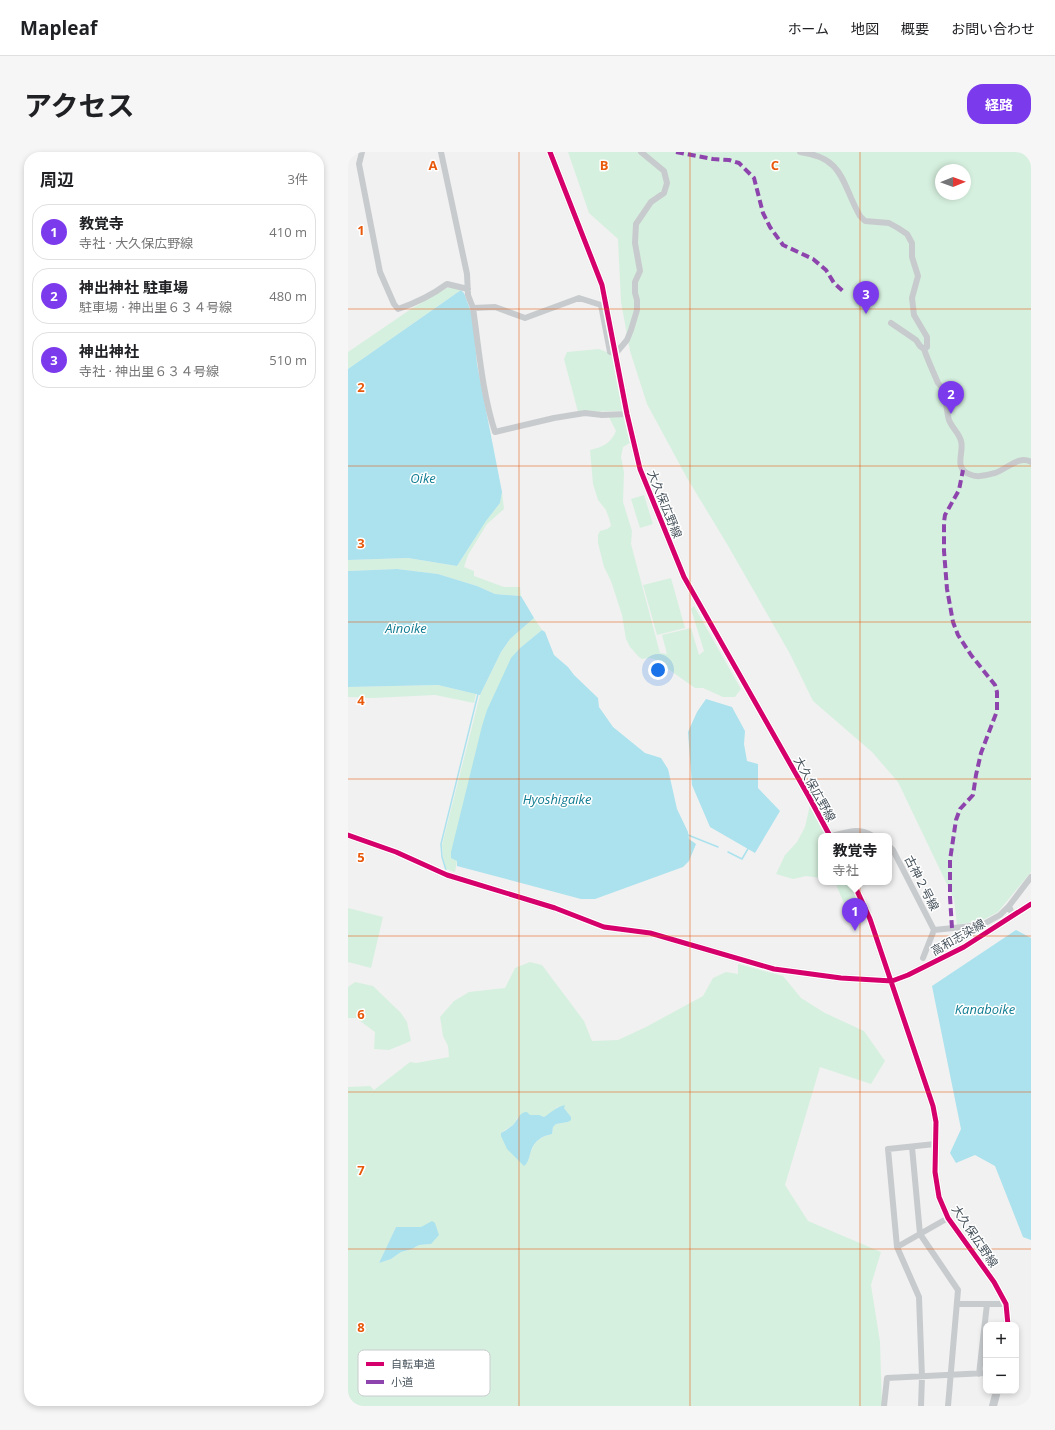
<!DOCTYPE html>
<html lang="ja">
<meta charset="utf-8">
<style>
:root{--surface:#fff;--page:#f6f6f6;--text:#202124;--muted:#757577;--line:#e0e0e0;--accent:#7c3aed}
body{margin:0;font-family:"Open Sans","Noto Sans JP",sans-serif;background:var(--page);color:var(--text)}
.controls{position:absolute;right:12px;bottom:12px;display:grid;overflow:hidden;border-radius:8px;box-shadow:0 2px 6px #0003}
.controls button{width:36px;height:36px;display:grid;place-items:center;padding:0;border:0;border-bottom:1px solid var(--line);background:var(--surface);color:var(--text);font:20px sans-serif}
.compass{position:absolute;left:587px;top:12px;width:36px;height:36px;border-radius:50%;background:var(--surface);box-shadow:0 2px 6px #0003;rotate:89deg}
.you{position:absolute;left:310px;top:518px;width:14px;height:14px;margin:-10px;border:3px solid #fff;border-radius:50%;background:#1a73e8;box-shadow:0 0 0 6px #1a73e833}
.badge{display:grid;place-items:center;width:26px;height:26px;border-radius:50%;background:var(--accent);color:#fff;font-size:13px;font-weight:700}
.pin{position:absolute;translate:-50% -33px;filter:drop-shadow(0 1px 2px #0008)}
.pin::after{content:'';position:absolute;top:21px;width:14px;height:12px;background:inherit;clip-path:polygon(0 0,100% 0,50% 100%)}
.popup{position:absolute;left:470px;top:681px;width:74px;height:52px;box-sizing:border-box;display:grid;place-content:center;border-radius:8px;background:var(--surface);filter:drop-shadow(0 1px 3px #0005);font-size:13px;white-space:nowrap;color:var(--muted)}
.popup b{font-size:15px;color:var(--text)}
.popup::after{content:'';position:absolute;left:50%;top:100%;margin-left:-8px;border:8px solid transparent;border-top-color:var(--surface)}
.list{margin:0;padding:0;list-style:none}
h2{display:flex;justify-content:space-between;align-items:center;height:52px;margin:0;padding:0 16px;font-size:17px}
h2 small{font-size:13px;font-weight:400;color:var(--muted)}
.list li{display:grid;grid-template-columns:26px 1fr auto;gap:12px;align-items:center;box-sizing:border-box;height:56px;margin:0 8px 8px;padding:0 8px;border:1px solid var(--line);border-radius:16px}
.list b{display:block;font-size:15px;white-space:nowrap}
.list p{margin:0;font-size:13px;white-space:nowrap;color:var(--muted)}
.list em{font-size:13px;font-style:normal;color:var(--muted)}
.map{position:relative;flex:none;width:683px;height:1254px;overflow:hidden;border-radius:16px}
header{display:flex;align-items:center;gap:24px;box-sizing:border-box;height:56px;padding:0 20px;background:var(--surface);border-bottom:1px solid var(--line)}
header strong{font-size:19px}
nav{display:flex;gap:22px;margin-inline-start:auto;font-size:14px}
.intro{display:flex;align-items:center;justify-content:space-between;box-sizing:border-box;height:96px;padding:0 24px}
h1{margin:0;font-size:28px}
.button{padding:10px 18px;border-radius:16px;background:var(--accent);color:#fff;font-size:14px;font-weight:700}
main{display:flex;gap:24px;padding:0 24px}
aside{flex:1;background:var(--surface);border-radius:16px;box-shadow:0 2px 6px #0003}
.map>svg:first-child{display:block}
</style>
<header>
<strong>Mapleaf</strong>
<nav><a>ホーム</a><a>地図</a><a>概要</a><a>お問い合わせ</a></nav>
</header>
<div class="intro"><h1>アクセス</h1><a class="button">経路</a></div>
<main>
<aside>
<h2>周辺<small>3件</small></h2>
<ul class="list">
<li><span class="badge">1</span><div><b>教覚寺</b><p>寺社 · 大久保広野線</p></div><em>410 m</em></li>
<li><span class="badge">2</span><div><b>神出神社 駐車場</b><p>駐車場 · 神出里６３４号線</p></div><em>480 m</em></li>
<li><span class="badge">3</span><div><b>神出神社</b><p>寺社 · 神出里６３４号線</p></div><em>510 m</em></li>
</ul>
</aside>
<div class="map">
<svg width="683" height="1254" viewBox="0 0 683 1254">
<rect width="100%" height="100%" fill="#f1f1f1"/>
<path fill="#d6f0df" fill-rule="evenodd" d="M220,0H683V720L650,760L635,768L609,773L606,747L550,630L524,600L465,549L442,502L379,392L339,326L299,252L282,199L273,150L270,87L241,61ZM593,18H617V42H593Z
M106,135L113,138L0,217V200L63,157L99,136Z
M251,197L264,202L275,259L230,260L216,207L219,200Z
M261,265H276L282,291L275,295L273,305L276,320L275,350L284,379L283,392L312,501L319,502L314,483L343,476L351,503L356,499L343,457L346,454L393,537L387,545H375L355,536H347L306,507L302,506L294,507L291,505L282,495L278,487L274,463L263,429L256,415L250,391V383L252,379L259,377L263,374L261,366L258,358L250,348L245,332L242,298C255,295 263,291 268,279Z
M154,340L156,357L139,372L120,403L116,415L126,419V424L156,435H172L173,444L147,442L129,434L90,422L49,417L0,419V408L60,406L109,414L138,369L152,351Z
M296,343L305,372L292,376L283,347Z
M323,426L337,476L309,483L295,433Z
M186,466L194,478L172,496L109,709L107,720L98,717L95,705L94,693L132,543L153,500L162,487Z
M90,533L128,542L126,551L87,543L25,546L0,545V535Z
M462,653L479,684H473V726L458,724L445,727L428,722L437,703L449,690L457,675Z
M487,730H502L511,748L497,754Z
M0,756L35,765L23,816L0,810Z
M182,810L194,813L236,869L244,889L270,888L298,875L355,844L365,826L378,820L390,822V812L435,824L453,846L477,861L516,879L537,909L523,932L472,915L437,1033L460,1069L533,1100L523,1133L532,1190L534,1254H0V935L22,934L26,938L62,910L68,911L101,905L100,894L95,884L92,865L106,849L121,840L157,836L167,816ZM209,955L216,956L223,965L220,970L208,972L205,975L204,982C187,986 184,994 180,1010L153,981L166,972L169,966C179,964 186,962 196,965L205,960ZM48,1075H73L83,1092L71,1093L64,1097L53,1100L43,1107L31,1111Z
M7,830L25,834L53,861L59,870L63,889L41,898L26,897L27,880L8,866H0V835Z"/>
<path fill="#abe2ed" d="M113,138L116,141L125,165L129,212L154,340L152,351L138,369L109,414L60,406L0,408V217Z
M49,417L90,422L129,434L147,442L173,444L186,466L162,487L153,500L132,543L90,533L0,535V419Z
M194,478L197,480L206,503L220,515L226,523L250,546L251,555L265,575L297,601L313,606L320,617L329,657L340,680L341,687L348,692L341,709L335,715L247,747H233L109,714V709L103,706V700L134,574L139,558L163,506L172,496Z
M358,547L384,555L397,579L396,592L399,609L410,612V636L432,659L407,701L362,675L344,633L340,580L349,560Z
M668,778L683,786V1088L675,1085L647,1014L627,1003L608,1011L602,1001L613,977L584,834Z
M217,953L216,956L223,965V968L220,970L208,972L205,975L204,982C194,984 186,989 183,999C181,1005 181,1010 176,1014L159,997L153,984V981C157,979 161,976 165,973C170,968 171,960 179,960L182,963H191L196,965C204,960 208,955 217,953Z
M84,1069L87,1071L91,1083L83,1092L71,1093L64,1097L53,1100L43,1107L31,1111L48,1075H73Z"/>
<g fill="none" stroke-linecap="round" stroke-linejoin="round">
<path stroke="#abe2ed" stroke-width="1.5" d="M340,683L370,695
M380,700L394,707L401,695
M98,718L94,705L93,692L130,542"/>
<path stroke="#c8cbcd" stroke-width="6" d="M14,0L11,12L32,120L46,152L50,157C68,151 84,143 99,132L120,137
M93,0L119,122L120,143L125,156C131,197 134,240 147,280L206,266L237,261L254,263L279,262
M452,0C497,6 493,31 512,64L517,69L541,71L550,76L559,82L564,91V105L570,124L564,146L566,163L579,185V195L576,197
M125,156L147,155L177,166L231,146L253,153L262,200L268,201L279,188L283,178L289,158V148L287,141V130L292,119L287,91L288,72L303,50L316,41L319,31L316,19L293,0
M543,171L568,188L572,194L576,197C580,209 585,219 590,231C592,233 594,235 595,238C599,247 598,259 601,268C604,276 611,281 613,289C616,298 608,312 616,319C626,327 636,324 647,321C659,317 671,303 683,310
M484,684C500,680 510,675 525,684
M541,694L545,698L586,778
M665,764L661,754L683,725
M575,806L586,778L634,773L652,763L661,754
M564,995L572,1082L610,1138L600,1254
M549,1095L600,1066
M610,1152H658
M631,1222L639,1152
M536,1254L539,1226L638,1221
M573,1254L574,1225L571,1145L549,1095L540,997L587,992"/>
<path stroke="#c8cbcd" stroke-width="8" d="M202,0L254,133L279,262L292,317L336,425L461,645L482,684
M0,683L48,700L99,723L207,756L256,775L302,781L426,817L493,826L544,829L560,823L616,795L683,752
M505,730L522,767L585,954L588,970L587,1020L591,1045L600,1066L646,1130L658,1152L660,1173
M645,1254L649,1239"/>
<path stroke="#8e44ad" stroke-width="4" stroke-dasharray="8 4" stroke-linecap="butt" d="M328,0L365,7L381,8L391,11L406,26L415,61L422,75L435,93L465,107L478,118L486,131L497,141
M604,776L602,745V708L608,668L612,657L625,643L628,623L633,601L649,559V540L647,533L623,503L610,483L605,470L599,437L596,399V370L597,363L611,338L615,318"/>
<g stroke="#fff" stroke-width="8">
<path id="cycleway" d="M202,0L254,133L279,262L292,317L336,425L461,645L482,684
M0,683L48,700L99,723L207,756L256,775L302,781L426,817L493,826L544,829L560,823L616,795L683,752
M505,730L522,767L585,954L588,970L587,1020L591,1045L600,1066L646,1130L658,1152L660,1173"/>
</g>
<use href="#cycleway" stroke="#d6006c" stroke-width="5"/>
</g>
<path fill="none" stroke="#e8590c" stroke-width="1" stroke-opacity="0.55" d="M171,0V1254M342,0V1254M512,0V1254M0,157H683M0,314H683M0,470H683M0,627H683M0,784H683M0,940H683M0,1097H683"/>
<g text-anchor="middle" dominant-baseline="central" stroke-width="3" stroke-linejoin="round" paint-order="stroke">
<g font-size="12" fill="#48545d" stroke="#fff">
<text transform="translate(317 352) rotate(68)">大久保広野線</text>
<text transform="translate(467 637) rotate(61)">大久保広野線</text>
<text transform="translate(574 731) rotate(63)">古神２号線</text>
<text transform="translate(610 785) rotate(-30)">高和志染線</text>
<text transform="translate(627 1084) rotate(56)">大久保広野線</text>
</g>
<g font-size="13" font-style="italic" fill="#0f7c92" stroke="#fff">
<text x="75" y="326">Oike</text>
<text x="58" y="476">Ainoike</text>
<text x="209" y="647">Hyoshigaike</text>
<text x="637" y="857">Kanaboike</text>
</g>
</g>
<rect x="10" y="1198" width="132" height="46" rx="6" fill="#fff" stroke="#c8ccce" stroke-width="1"/>
<rect x="18" y="1210" width="18" height="4" fill="#d6006c"/>
<rect x="18" y="1228" width="18" height="4" fill="#8e44ad"/>
<g font-size="11" fill="#48545d">
<text x="43" y="1216">自転車道</text>
<text x="43" y="1234">小道</text>
</g>
<g font-size="13" text-anchor="middle" font-weight="bold" fill="#e8590c" stroke="#fff" stroke-width="3" stroke-linejoin="round" paint-order="stroke">
<text x="85" y="18">A</text>
<text x="256" y="18">B</text>
<text x="427" y="18">C</text>
<text x="13" y="83">1</text>
<text x="13" y="240">2</text>
<text x="13" y="396">3</text>
<text x="13" y="553">4</text>
<text x="13" y="710">5</text>
<text x="13" y="867">6</text>
<text x="13" y="1023">7</text>
<text x="13" y="1180">8</text>
</g>
</svg>
<div class="controls">
<button>+</button>
<button>−</button>
</div>
<svg class="compass" viewBox="-18 -18 36 36"><path d="M0-13l5 13h-10z" fill="#e53935"/><path d="M0 13l5-13h-10z" fill="#757577"/></svg>
<div class="you"></div>
<div class="pin badge" style="left:507px;top:779px">1</div>
<div class="popup"><b>教覚寺</b>寺社</div>
<div class="pin badge" style="left:603px;top:262px">2</div>
<div class="pin badge" style="left:518px;top:162px">3</div>
</div>
</main>
